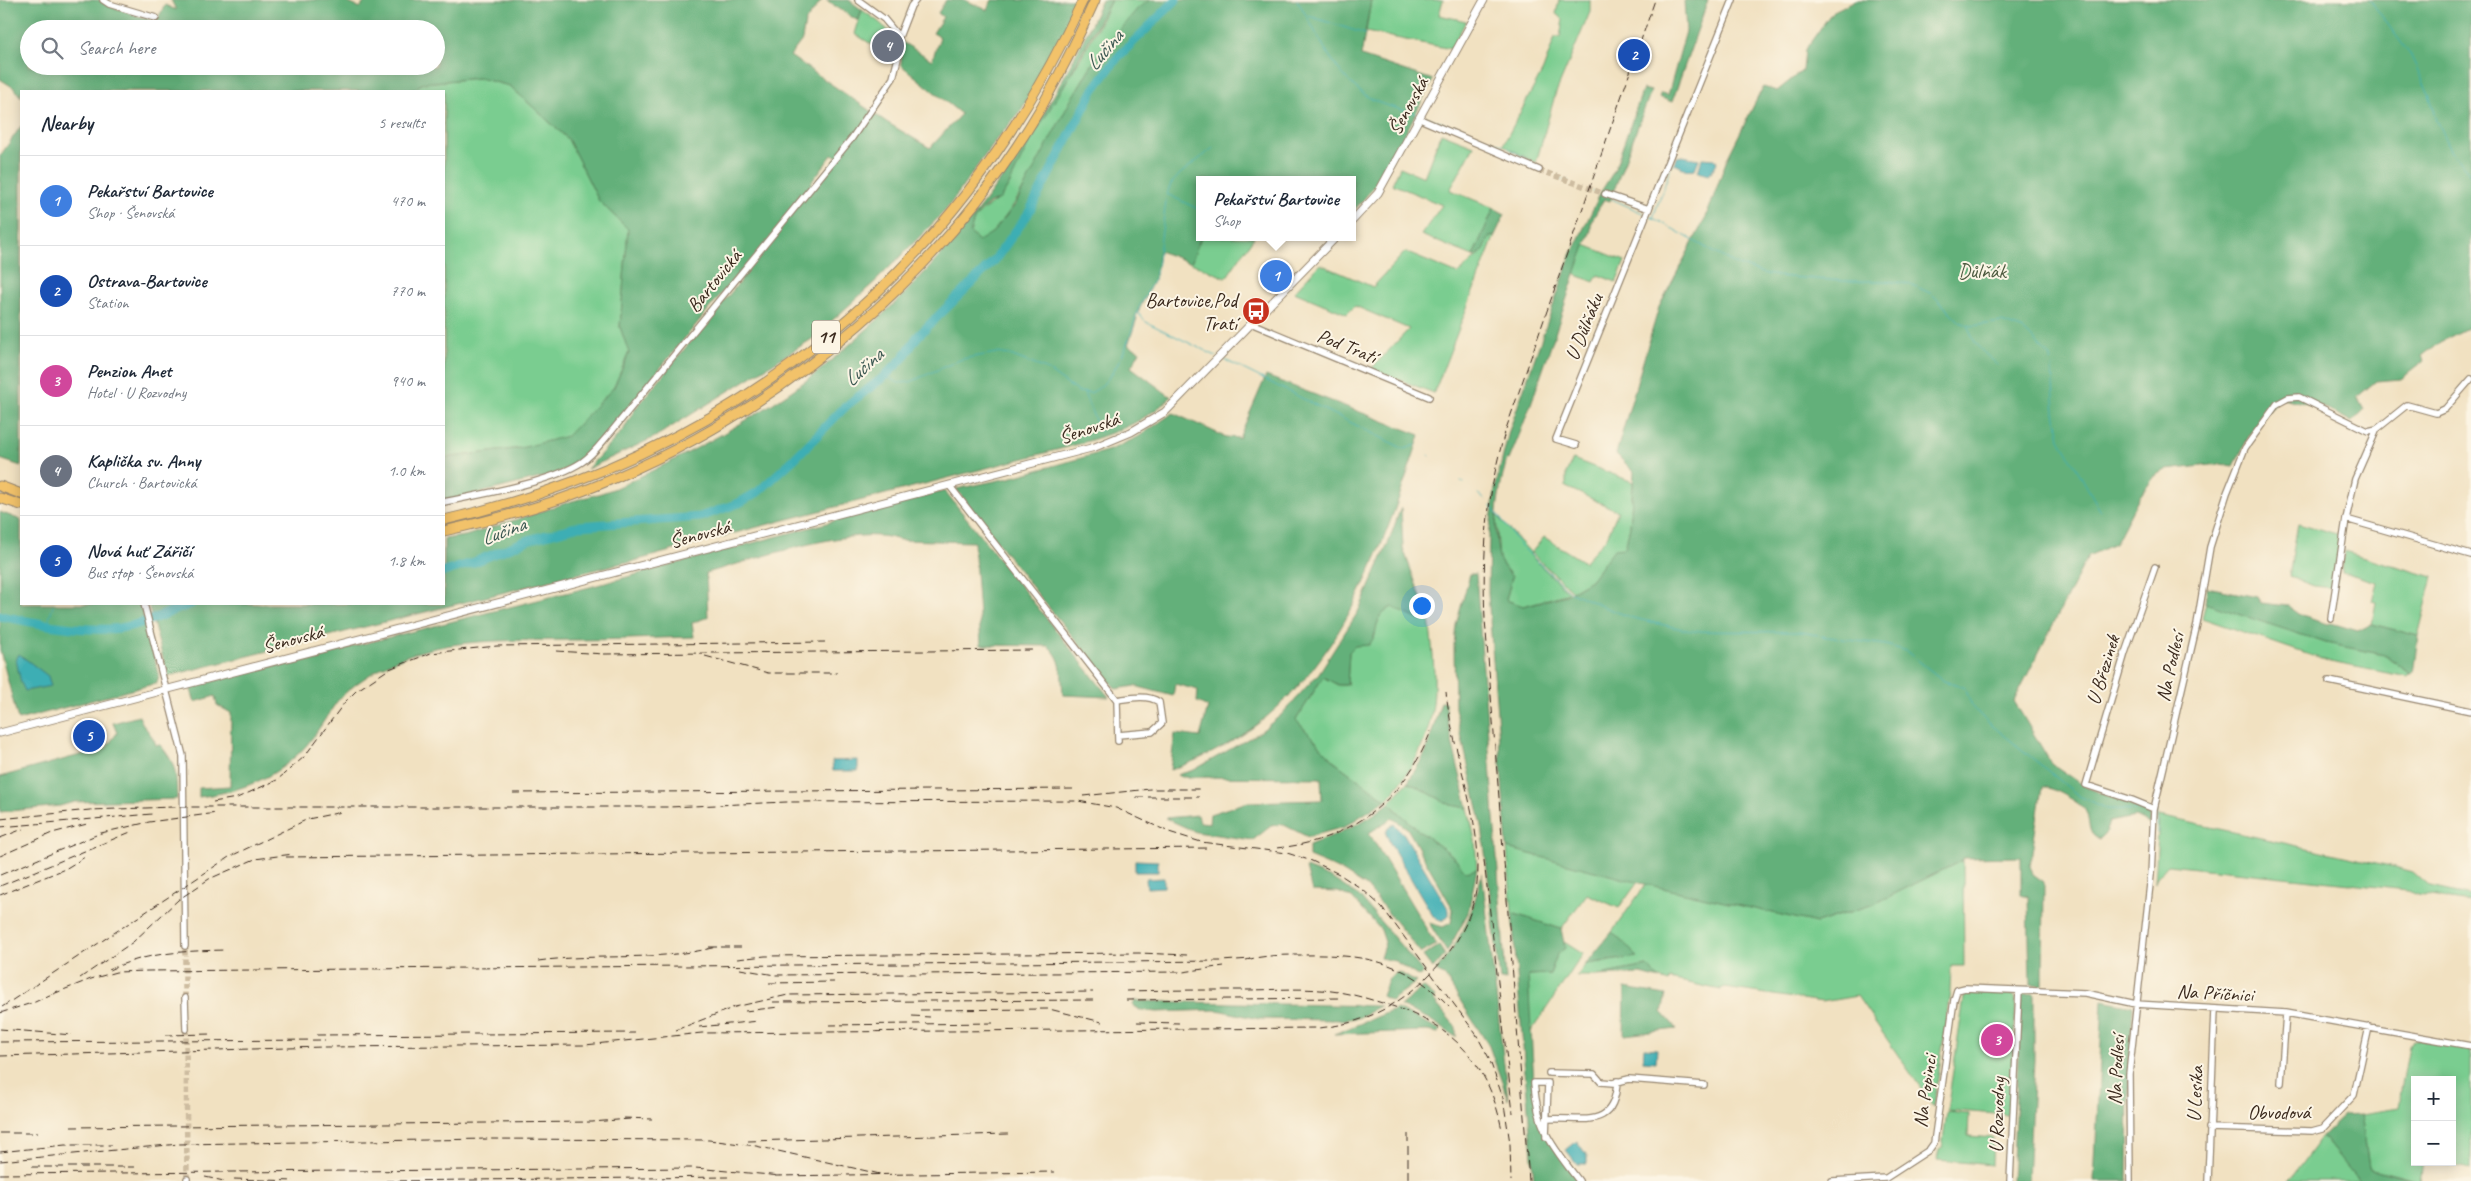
<!DOCTYPE html>
<meta charset="utf-8">
<style>
:root{--surface:#fff;--page:#f2f2f3;--text:#1f2937;--muted:#747a83;--line:#e0e1e3;--accent:#c8321e}
body{margin:0;font-family:Caveat,sans-serif;background:var(--page);color:var(--text)}
.controls{position:absolute;right:15px;bottom:15px;display:grid;overflow:hidden;border-radius:0px;box-shadow:0 2px 12px #0003}
.controls button{width:45px;height:45px;display:grid;place-items:center;padding:0;border:0;border-bottom:1px solid var(--line);background:var(--surface);color:var(--text);font:25px sans-serif}
.you{position:absolute;left:1421px;top:605px;width:18px;height:18px;margin:-12px;border:4px solid #fff;border-radius:50%;background:#1a73e8;box-shadow:0 0 0 8px #1a73e833}
.badge{display:grid;place-items:center;width:32px;height:32px;border-radius:50%;background:var(--accent);color:#fff;font-size:16px;font-weight:700}
.pin{position:absolute;translate:-50% -50%;border:2px solid #fff;box-shadow:0 1px 5px #0006}
.popup{position:absolute;left:1196px;top:176px;width:160px;height:65px;box-sizing:border-box;display:grid;place-content:center;border-radius:0px;background:var(--surface);filter:drop-shadow(0 1px 4px #0005);font-size:16px;white-space:nowrap;color:var(--muted)}
.popup b{font-size:19px;color:var(--text)}
.popup::after{content:'';position:absolute;left:50%;top:100%;margin-left:-10px;border:10px solid transparent;border-top-color:var(--surface)}
.list{margin:0;padding:0;list-style:none}
h2{display:flex;justify-content:space-between;align-items:center;height:65px;margin:0;padding:0 20px;font-size:21px}
h2 small{font-size:16px;font-weight:400;color:var(--muted)}
.list li{display:grid;grid-template-columns:32px 1fr auto;gap:15px;align-items:center;box-sizing:border-box;height:90px;padding:0 20px;border-top:1px solid var(--line)}
.list b{display:block;font-size:19px;white-space:nowrap}
.list p{margin:0;font-size:16px;white-space:nowrap;color:var(--muted)}
.list em{font-size:16px;font-style:normal;color:var(--muted)}
.icon{flex:none;width:28px;height:28px;fill:none;stroke:currentColor;stroke-width:2;stroke-linecap:round;stroke-linejoin:round}
.map{position:relative;flex:none;width:2471px;height:1181px;overflow:hidden}
.search{position:absolute;background:var(--surface);box-shadow:0 2px 12px #0003;left:20px;top:20px;width:425px;height:55px;display:flex;align-items:center;gap:12px;box-sizing:border-box;padding:0 18px;border-radius:28px;color:var(--muted);font-size:19px}
.panel{position:absolute;background:var(--surface);box-shadow:0 2px 12px #0003;left:20px;top:90px;width:425px;height:515px;border-radius:0px}
.map>svg:first-child{display:block}
</style>
<div class="map">
<svg width="2471" height="1181" viewBox="0 0 2471 1181">
<rect width="100%" height="100%" fill="#fcf5e5"/>
<filter id="ink" filterUnits="userSpaceOnUse"><feTurbulence type="fractalNoise" baseFrequency=".02" numOctaves="2"/><feDisplacementMap in="SourceGraphic" scale="10" xChannelSelector="R" yChannelSelector="G"/><feConvolveMatrix kernelMatrix="1 2 1 2 8 2 1 2 1" color-interpolation-filters="sRGB"/></filter>
<filter id="wash" filterUnits="userSpaceOnUse"><feTurbulence type="fractalNoise" baseFrequency=".0096" numOctaves="4" result="noise"/><feDisplacementMap in="SourceGraphic" scale="20" xChannelSelector="R" yChannelSelector="G"/><feGaussianBlur stdDeviation="1.12" result="paint"/><feColorMatrix in="noise" values="0 0 0 0 0 0 0 0 0 0 0 0 0 0 0 0 0 1.4 0 .05"/><feComposite in="paint" operator="in"/></filter>
<g filter="url(#wash)">
<rect width="100%" height="100%" fill="#f1e1c1"/>
<path fill="#7acd90" stroke="#5a7c57" d="M1111,0H1150C1132,16 1113,37 1098,56C1073,87 1010,236 979,241L970,233C974,207 994,208 1005,191C1015,177 1018,161 1027,146C1055,98 1088,51 1111,0Z
M1371,0H1443L1439,15L1466,21L1451,49L1366,32Z
M1559,0H1590V12L1555,95L1536,163L1503,145L1543,70L1555,37H1560L1563,19L1556,14Z
M862,10C886,27 897,32 893,64L874,50L876,47L855,34Z
M479,78L510,86L568,139L599,201L628,229L620,327L629,352L614,387L567,437L521,448L444,458V91H411L423,83Z
M1441,133L1474,146L1450,190L1494,208L1473,256L1421,235L1442,205L1392,184L1400,167L1424,177Z
M1495,235L1434,393L1371,369L1409,329L1355,306L1347,314L1294,292L1320,264L1373,287L1405,252L1458,274L1484,250L1490,236Z
M1201,237H1254L1226,278L1191,263Z
M1585,245L1625,261L1616,282L1598,275L1594,282L1574,274Z
M1573,459L1633,482L1630,526L1625,548L1614,550L1591,580L1572,591L1531,553L1530,555L1569,593L1523,606L1506,600L1512,577L1499,560L1496,515L1531,553L1544,537L1584,562L1607,537L1618,511L1566,487V473Z
M2298,523L2340,535L2337,577L2333,588L2314,586L2289,577Z
M2344,551L2433,577L2418,636L2372,624L2376,602L2372,601L2377,582L2342,572Z
M2206,602L2326,643L2385,655L2411,674L2408,677L2330,662L2202,618Z
M1392,607L1419,620H1429C1439,695 1439,741 1386,800L1337,764L1296,720L1323,677L1338,685H1347L1349,652L1355,646L1375,636C1377,621 1379,615 1392,607Z
M1408,782L1451,805L1468,808L1475,840L1477,869L1466,873L1452,855L1419,831L1389,803Z
M2159,816L2395,867L2413,872L2430,887L2471,896V902L2417,894L2407,890L2168,865L2157,877L2155,883Z
M1507,848L1638,882L1619,908L1587,894L1561,929L1512,913Z
M1963,860L1964,966H1951L1950,992L1934,1107L1857,996L1822,1002L1725,988L1721,990L1670,979L1669,982L1660,979L1647,966L1594,976H1577L1586,964L1637,957L1612,932L1646,884L1817,923L1874,904Z
M1564,942L1583,954L1530,1033L1528,975L1550,974L1557,955L1565,948Z
M1965,992L2013,995L2016,999L2011,1113L2008,1115L1947,1110Z
M2418,1040L2471,1049V1170L2431,1162H2452V1080H2415V1162H2423L2420,1181L2369,1168L2361,1114L2398,1108L2409,1046L2412,1041Z
M1947,1112L1969,1114L1968,1136L1993,1138L1992,1165L1937,1160L1939,1150L1942,1148Z
M2322,1136L2359,1181H2289Z"/>
<path fill="#63b07a" stroke="#4f6d4c" fill-rule="evenodd" d="M0,0H99L107,5L156,22L165,5L176,10L171,0H342L360,8L366,0H822L805,22L802,40L790,56L888,123L930,148L961,114L901,65L902,42L932,60L940,37L933,33L943,17L938,13L946,0H965L987,10L992,0H1077L1063,35L1020,112L996,140L946,210L878,279L812,339L655,437L587,469L624,429L635,409L742,279L736,276L584,461L552,475L444,502V458L521,448L567,436L614,387L629,353L620,327L628,229L599,201L568,139L510,86L479,78L423,83L411,91H21V97L14,88L0,79ZM29,29H436V66H29ZM832,155L838,156L815,187L810,184Z
M826,0H849L862,10L858,21Z
M1102,0H1111L1063,87L1027,147L1009,185L1000,199L990,203L980,211L974,219L970,233L979,241L993,232L1015,205L1073,96L1098,55L1138,8L1150,0H1371L1361,56L1433,80C1409,124 1388,176 1352,212V180H1200L1201,237L1191,263L1159,251L1156,275L1135,318H1137L1128,345L1140,351L1131,367L1171,397C1142,425 1106,436 1068,447L746,530L627,563L626,562L168,676L148,604H444V539L465,536C500,525 534,514 569,502C586,497 606,493 622,485C687,455 753,420 811,377C827,365 842,351 857,338C967,242 1042,133 1102,0Z
M1684,0H1708L1672,102L1659,97L1661,93L1668,95L1686,31Z
M1856,0H2471V326L2440,342L2422,356L2424,361L2401,379L2376,381L2357,397L2364,410L2352,422L2328,409L2279,397L2251,432L2234,466L2220,464L2166,470L2155,476L2140,496L2115,544L2088,556L2014,701L2051,763L2086,787L2151,813L2149,824L2135,817L2109,822L2105,834L2100,839C2086,836 2091,820 2085,810C2081,803 2049,785 2042,787L2030,866L2033,874L2044,882L2043,985L2030,984L2028,896L2021,894V857L1963,858V860L1874,904L1817,923L1636,882L1507,848L1488,593L1489,537L1495,489L1509,431L1571,255L1602,190L1614,171L1643,89L1651,91L1610,201L1604,199L1591,222V230C1562,306 1541,385 1509,460L1507,459C1499,489 1492,525 1499,557C1500,564 1508,571 1512,577L1506,600L1523,606L1566,595L1591,580L1614,549L1625,548L1630,526L1634,472L1616,454L1659,307L1707,215L1727,159L1763,87L1777,91L1803,70L1805,50L1832,12Z
M21,126V466L0,459V156Z
M1494,208L1505,214L1495,235L1490,236L1484,250L1475,257L1473,256Z
M1266,376L1420,435C1374,576 1324,719 1170,770L1175,734L1200,737L1208,707L1197,702L1198,690L1175,684L1173,696L1135,686L1116,689L1040,597L956,489L1009,478L1110,450L1138,437L1173,413L1226,437L1239,438Z
M945,491L1109,697L1063,695C1061,675 1064,659 1048,646L981,645L974,542L900,540C854,523 755,560 706,573L708,617L692,623L694,637C653,638 611,640 570,640C512,641 448,637 394,661C377,669 347,688 336,703C326,717 317,733 306,746C276,779 241,791 199,797V788L230,786L231,713L217,705L215,696L195,702L190,687L590,587Z
M1401,507L1403,548L1429,620H1419L1392,607C1370,620 1382,628 1369,645L1355,646L1349,652L1347,685H1338L1323,677L1296,720L1337,764L1386,800L1344,827L1308,837L1282,824L1271,826L1253,840L1196,832L1165,818L1198,815L1200,822L1209,823L1210,814L1248,802L1322,800L1321,778L1181,777L1177,775L1194,770L1260,732L1281,715L1319,673L1358,612L1388,544Z
M0,512L21,520V604H140L159,675L157,683L18,720L0,650Z
M1470,574H1476L1506,980H1500L1482,826L1455,708L1454,645L1456,625Z
M2207,587L2257,597L2261,603L2288,606L2302,616L2327,624L2331,623L2358,631L2372,624L2418,636L2413,673L2411,674L2385,655L2326,643L2205,603Z
M1441,702H1445L1450,733L1468,808L1451,805L1408,782L1426,752Z
M139,716C143,728 153,734 156,745H160C177,764 176,774 177,799L74,802L60,806L0,812V777L106,748L117,733L113,723Z
M1389,803L1419,831L1452,855L1466,872L1477,869L1468,913L1447,952L1429,923L1443,927L1451,923L1453,909L1407,828L1392,818L1369,833L1436,945L1421,953L1367,887L1340,870L1309,857V845C1337,834 1365,823 1389,803Z
M1306,868L1331,878L1359,896L1424,973L1419,977L1395,961L1380,958L1385,942L1381,930L1352,898L1338,892L1312,891Z
M1482,873L1508,1099L1489,1046L1444,975L1436,971C1463,936 1472,916 1482,873Z
M1512,913L1561,929L1565,948L1557,955L1550,974L1528,975L1534,1083L1546,1137L1579,1181H1534Z
M1612,932L1638,957L1586,964Z
M1439,946L1445,955L1433,969L1423,956Z
M1647,966L1660,979L1641,974L1594,976Z
M1398,972L1416,982L1391,1001L1382,996L1389,978Z
M1423,987L1435,997L1433,1000L1456,1027V1037L1429,1019L1400,1006Z
M1625,988L1666,995L1662,1012L1677,1029L1624,1035Z
M2034,993V1060L2028,1181H2012L2021,995Z
M2103,1000L2133,1006L2129,1072L2128,1181H2094Z
M1135,1001L1380,1006L1358,1018L1339,1020L1260,1019L1217,1010L1157,1012L1140,1010L1133,1005Z
M1397,1009L1441,1030L1438,1033L1427,1031L1334,1034Z
M2361,1114L2369,1168L2416,1181H2359L2322,1136L2344,1115Z"/>
<path fill="#3daeb4" stroke="#3c6c69" d="M1682,156L1699,159L1695,169L1687,170L1675,164L1677,157Z
M1702,158L1715,159L1717,163L1709,175L1698,172Z
M19,654L48,676L51,686L25,691L21,683L16,660Z
M858,760V771H833L832,761Z
M1394,824L1404,834L1449,910V915L1444,920H1438L1433,916L1391,845L1386,834L1387,829Z
M1135,860L1158,861V872H1135Z
M1164,878V887L1147,888L1146,879Z
M1644,1048L1657,1049L1656,1062L1643,1061Z
M1577,1141L1587,1156V1164H1577L1566,1150Z"/>
<g fill="none" stroke-linecap="round" stroke-linejoin="round">
<path stroke="#3daeb4" stroke-width="1" d="M1297,0C1320,36 1334,78 1373,100C1386,107 1403,109 1417,114
M2370,0L2411,56L2429,94L2437,120L2453,154L2471,175
M1309,16L1365,34
M1424,116L1503,145
M1508,148L1539,167
M1559,178L1568,181
M1592,191H1593
M1167,194L1200,210
M1612,199L1645,214
M1650,216L1735,264L1762,273L1777,276L1843,281H1886L1911,284L1932,294L1961,323L1971,326L2002,322L2024,330L2051,358L2055,412L2060,439L2100,510
M1653,218L1671,166L1676,164
M1137,312L1156,275L1167,194L1171,184L1180,174L1213,148
M1968,326C1973,345 1984,353 1998,365
M1225,360L1404,449L1416,445
M885,376L899,383L910,382L962,359L996,353L1010,355L1046,369L1078,392L1090,393C1114,384 1132,336 1137,312L1146,322L1216,356
M1084,393L1100,432
M1429,455L1430,456
M1461,481L1464,483
M1478,494L1484,499
M1491,506L1521,546L1569,591L1606,608L1633,618L1691,631L1801,632L1818,635
M47,625L53,606
M1821,636L1886,645L1906,651L1944,681L1965,688L1972,706L1983,718L2079,796L2107,809L2149,810
M2157,811V833"/>
<path stroke="#3daeb4" stroke-width="9" d="M444,572L472,563L528,540L579,526L700,517L739,503L758,492L793,460L846,406L885,376L903,358L917,337L994,261L1028,214L1094,89L1118,57L1176,0
M0,616C36,623 74,631 110,629C137,628 166,613 191,604"/>
</g>
</g>
<g filter="url(#ink)">
<g fill="none" stroke-linecap="round" stroke-linejoin="round">
<path stroke="#cdbca0" stroke-width="5.5" stroke-dasharray="5.5 3" stroke-linecap="butt" d="M1539,170L1605,194
M185,998V946
M186,1029L187,1179"/>
<g stroke="#968670" stroke-width="8">
<path id="minor" d="M103,0L109,4L156,18
M858,0L884,19L899,37
M1420,119L1539,170
M1605,194L1649,209
M1253,324L1429,397
M2377,429L2355,479L2346,519L2471,555
M1576,445L1556,439L1733,0
M949,485L1117,700L1118,741
M444,502C482,494 550,483 582,462C593,455 602,442 611,432L852,138L893,78L899,54V37L911,6L916,0
M144,604L183,756L185,946
M2331,618L2346,519
M2329,681L2471,711
M1117,700C1130,698 1147,694 1159,702L1162,723L1152,732L1118,735
M2154,809L2132,800L2086,785L2125,653L2155,567
M185,998L186,1029
M1549,1073L1594,1074L1601,1082L1613,1083L1629,1079L1704,1085
M2281,1083L2286,1013
M1548,1119C1583,1117 1615,1131 1617,1081
M2209,1128L2312,1131L2323,1128L2354,1095L2369,1027
M1546,1137L1548,1083H1534C1538,1131 1551,1144 1579,1181
M187,1179V1181
M1832,1181L1886,1178L1929,1150L1934,1143L1954,1000L1957,990L1965,988L2085,993L2136,1004L2286,1013L2471,1046
M2010,1181L2019,991
M2130,1181L2129,1074L2151,875L2154,809L2197,624L2210,547L2227,493L2245,448L2277,404L2288,398L2299,397L2368,431L2377,429L2407,405L2436,413L2445,409L2471,379
M2208,1181L2215,1010"/>
</g>
<g stroke="#968670" stroke-width="9">
<path id="tertiary" d="M1352,221L1378,193L1484,0
M0,733L1095,447L1131,432L1165,412L1336,237"/>
</g>
<g stroke="#968670" stroke-width="11">
<path id="trunk" d="M0,486L21,494
M0,498L21,505
M444,520C737,454 957,272 1083,0
M444,531C502,518 560,502 615,478C790,403 946,270 1042,106C1061,72 1079,36 1095,0"/>
</g>
<use href="#minor" stroke="#fff" stroke-width="5.5"/>
<use href="#tertiary" stroke="#fff" stroke-width="7"/>
<use href="#trunk" stroke="#f2c26a" stroke-width="9"/>
<path stroke="#3b2a1e" stroke-width="1" stroke-dasharray="8 4" stroke-linecap="butt" d="M556,651L604,654L1035,650
M705,656L768,673H837
M513,793L1074,789
M1083,796L1150,789H1199
M1136,797H1199
M213,802L237,798L277,780L304,757L345,702L356,691L389,669L431,653L497,646L825,642
M0,819L90,810L173,807H669L787,802L1078,801L1116,808L1169,832L1201,842L1287,853L1312,861L1339,874L1362,889L1382,907L1476,1034L1489,1058L1503,1098L1510,1143L1511,1181
M0,827L152,814
M0,838L23,829
M1277,848C1351,841 1405,799 1431,731
M0,856L52,833L87,824
M286,857L1210,848
M1484,860L1513,1113
M0,875L101,833L149,822L217,813
M0,886L133,831
M0,895L65,869L85,857
M709,947H742
M737,959L765,956L1139,953L1187,955
M1246,960C1265,955 1284,955 1303,955C1362,954 1406,960 1449,1006
M538,961C597,953 658,962 716,947
M740,969L775,975L1183,972L1224,966
M109,970C147,952 185,951 226,950
M80,978L133,942L178,900L209,879L255,859L293,854
M769,983L834,982
M1126,991C1165,990 1204,990 1244,990C1269,990 1295,988 1320,990C1340,991 1359,996 1379,1002C1449,1022 1488,1058 1502,1130
M53,994L91,979L116,972L148,971L1221,961L1251,959
M1126,1000L1341,998
M773,1002L1094,1000
M2,1007L229,857L308,819L342,812
M920,1010L1049,1009L1102,1022
M745,1011L779,1007
M0,1013L35,1002L58,991
M912,1016L930,1017
M1137,1022L1179,1023
M829,1025L994,1023
M699,1027L759,1021
M0,1029L72,1035
M676,1030L735,1007L788,995L1093,992
M165,1035L212,1034
M317,1035L635,1033
M0,1042L325,1040
M0,1056L324,1047L585,1045L702,1033L1318,1028C1362,1024 1396,1008 1428,976C1521,885 1458,798 1446,692
M624,1118L652,1119
M71,1127L592,1122L630,1119
M0,1133H38
M1408,1134V1181
M748,1141L1008,1134
M0,1152L65,1145H112
M0,1161L179,1144L489,1139L709,1140L756,1146L880,1174
M32,1167H135
M0,1174L695,1168L781,1176
M775,1176L1055,1172
M205,1177L224,1181
M234,1179L294,1181
M386,1181L728,1177
M1529,1181L1485,619C1482,553 1487,492 1506,429L1655,0"/>
</g>
</g>
<defs>
<g id="bus-disc" transform="scale(1.4375)"><circle r="9.5" fill="#c8321e" stroke="#fcf5e5"/><path d="M-5-6H5V4H4V6H2V4H-2V6H-4V4H-5ZM-3.5-4V0h7V-4ZM-3.5 1.2v1.5H-2V1.2ZM2 1.2v1.5H3.5V1.2Z" fill="#fff"/></g>
</defs>
<g fill-rule="evenodd">
<use href="#bus-disc" x="1256" y="311"/>
</g>
<g text-anchor="middle" dominant-baseline="central" stroke-width="4" stroke-linejoin="round" paint-order="stroke">
<rect fill="#fcf5e5" stroke="#75675a" stroke-width="1" x="812" y="320.5" width="28" height="33" rx="4"/>
<g font-size="19" font-weight="bold" fill="#3b2a1e">
<text x="826" y="337">11</text>
</g>
<g font-size="20" fill="#3b2a1e" stroke="#fcf5e5">
<text transform="translate(1408 106) rotate(-61)">Šenovská</text>
<text transform="translate(714 281) rotate(-51)">Bartovická</text>
<text transform="translate(1584 327) rotate(-68)">U Důlňáku</text>
<text transform="translate(1347 346) rotate(22)">Pod Tratí</text>
<text transform="translate(1089 428) rotate(-19)">Šenovská</text>
<text transform="translate(700 534) rotate(-15)">Šenovská</text>
<text transform="translate(293 639) rotate(-15)">Šenovská</text>
<text transform="translate(2170 667) rotate(-77)">Na Podlesí</text>
<text transform="translate(2103 670) rotate(-73)">U Březinek</text>
<text transform="translate(2215 993) rotate(3)">Na Příčnici</text>
<text transform="translate(2116 1070) rotate(-87)">Na Podlesí</text>
<text transform="translate(1925 1091) rotate(-82)">Na Popinci</text>
<text transform="translate(2195 1094) rotate(-87)">U Lesíka</text>
<text x="2279" y="1112">Obvodová</text>
<text transform="translate(1997 1115) rotate(-88)">U Rozvodny</text>
</g>
<g font-size="20" fill="#4e5b40" stroke="#fcf5e5">
<text x="1982" y="271">Důlňák</text>
</g>
<g font-size="20" fill="#3b2a1e" stroke="#fcf5e5" text-anchor="end">
<text x="1237" y="300">Bartovice,Pod<tspan x="1237" dy="23">Tratí</tspan></text>
</g>
<g font-size="21" font-style="italic" fill="#3c5852" stroke="#fcf5e5">
<text transform="translate(1104 50) rotate(-50)">Lučina</text>
<text transform="translate(863 367) rotate(-42)">Lučina</text>
<text transform="translate(503 531) rotate(-20)">Lučina</text>
</g>
</g>
</svg>
<div class="controls">
<button>+</button>
<button>−</button>
</div>
<div class="you"></div>
<div class="pin badge" style="left:1276px;top:276px;background:#3f7fe0">1</div>
<div class="popup"><b>Pekařství Bartovice</b>Shop</div>
<div class="pin badge" style="left:1634px;top:55px;background:#1a4fb4">2</div>
<div class="pin badge" style="left:1997px;top:1040px;background:#d1479c">3</div>
<div class="pin badge" style="left:888px;top:46px;background:#6b7280">4</div>
<div class="pin badge" style="left:89px;top:736px;background:#1a4fb4">5</div>
<div class="search"><svg class="icon" aria-label="search" viewBox="0 0 24 24"><circle cx="10" cy="10" r="6"/><path d="M15 15l6 6"/></svg>Search here</div>
<section class="panel">
<h2>Nearby<small>5 results</small></h2>
<ul class="list">
<li><span class="badge" style="background:#3f7fe0">1</span><div><b>Pekařství Bartovice</b><p>Shop · Šenovská</p></div><em>470 m</em></li>
<li><span class="badge" style="background:#1a4fb4">2</span><div><b>Ostrava-Bartovice</b><p>Station</p></div><em>770 m</em></li>
<li><span class="badge" style="background:#d1479c">3</span><div><b>Penzion Anet</b><p>Hotel · U Rozvodny</p></div><em>940 m</em></li>
<li><span class="badge" style="background:#6b7280">4</span><div><b>Kaplička sv. Anny</b><p>Church · Bartovická</p></div><em>1.0 km</em></li>
<li><span class="badge" style="background:#1a4fb4">5</span><div><b>Nová huť Zářičí</b><p>Bus stop · Šenovská</p></div><em>1.8 km</em></li>
</ul>
</section>
</div>
